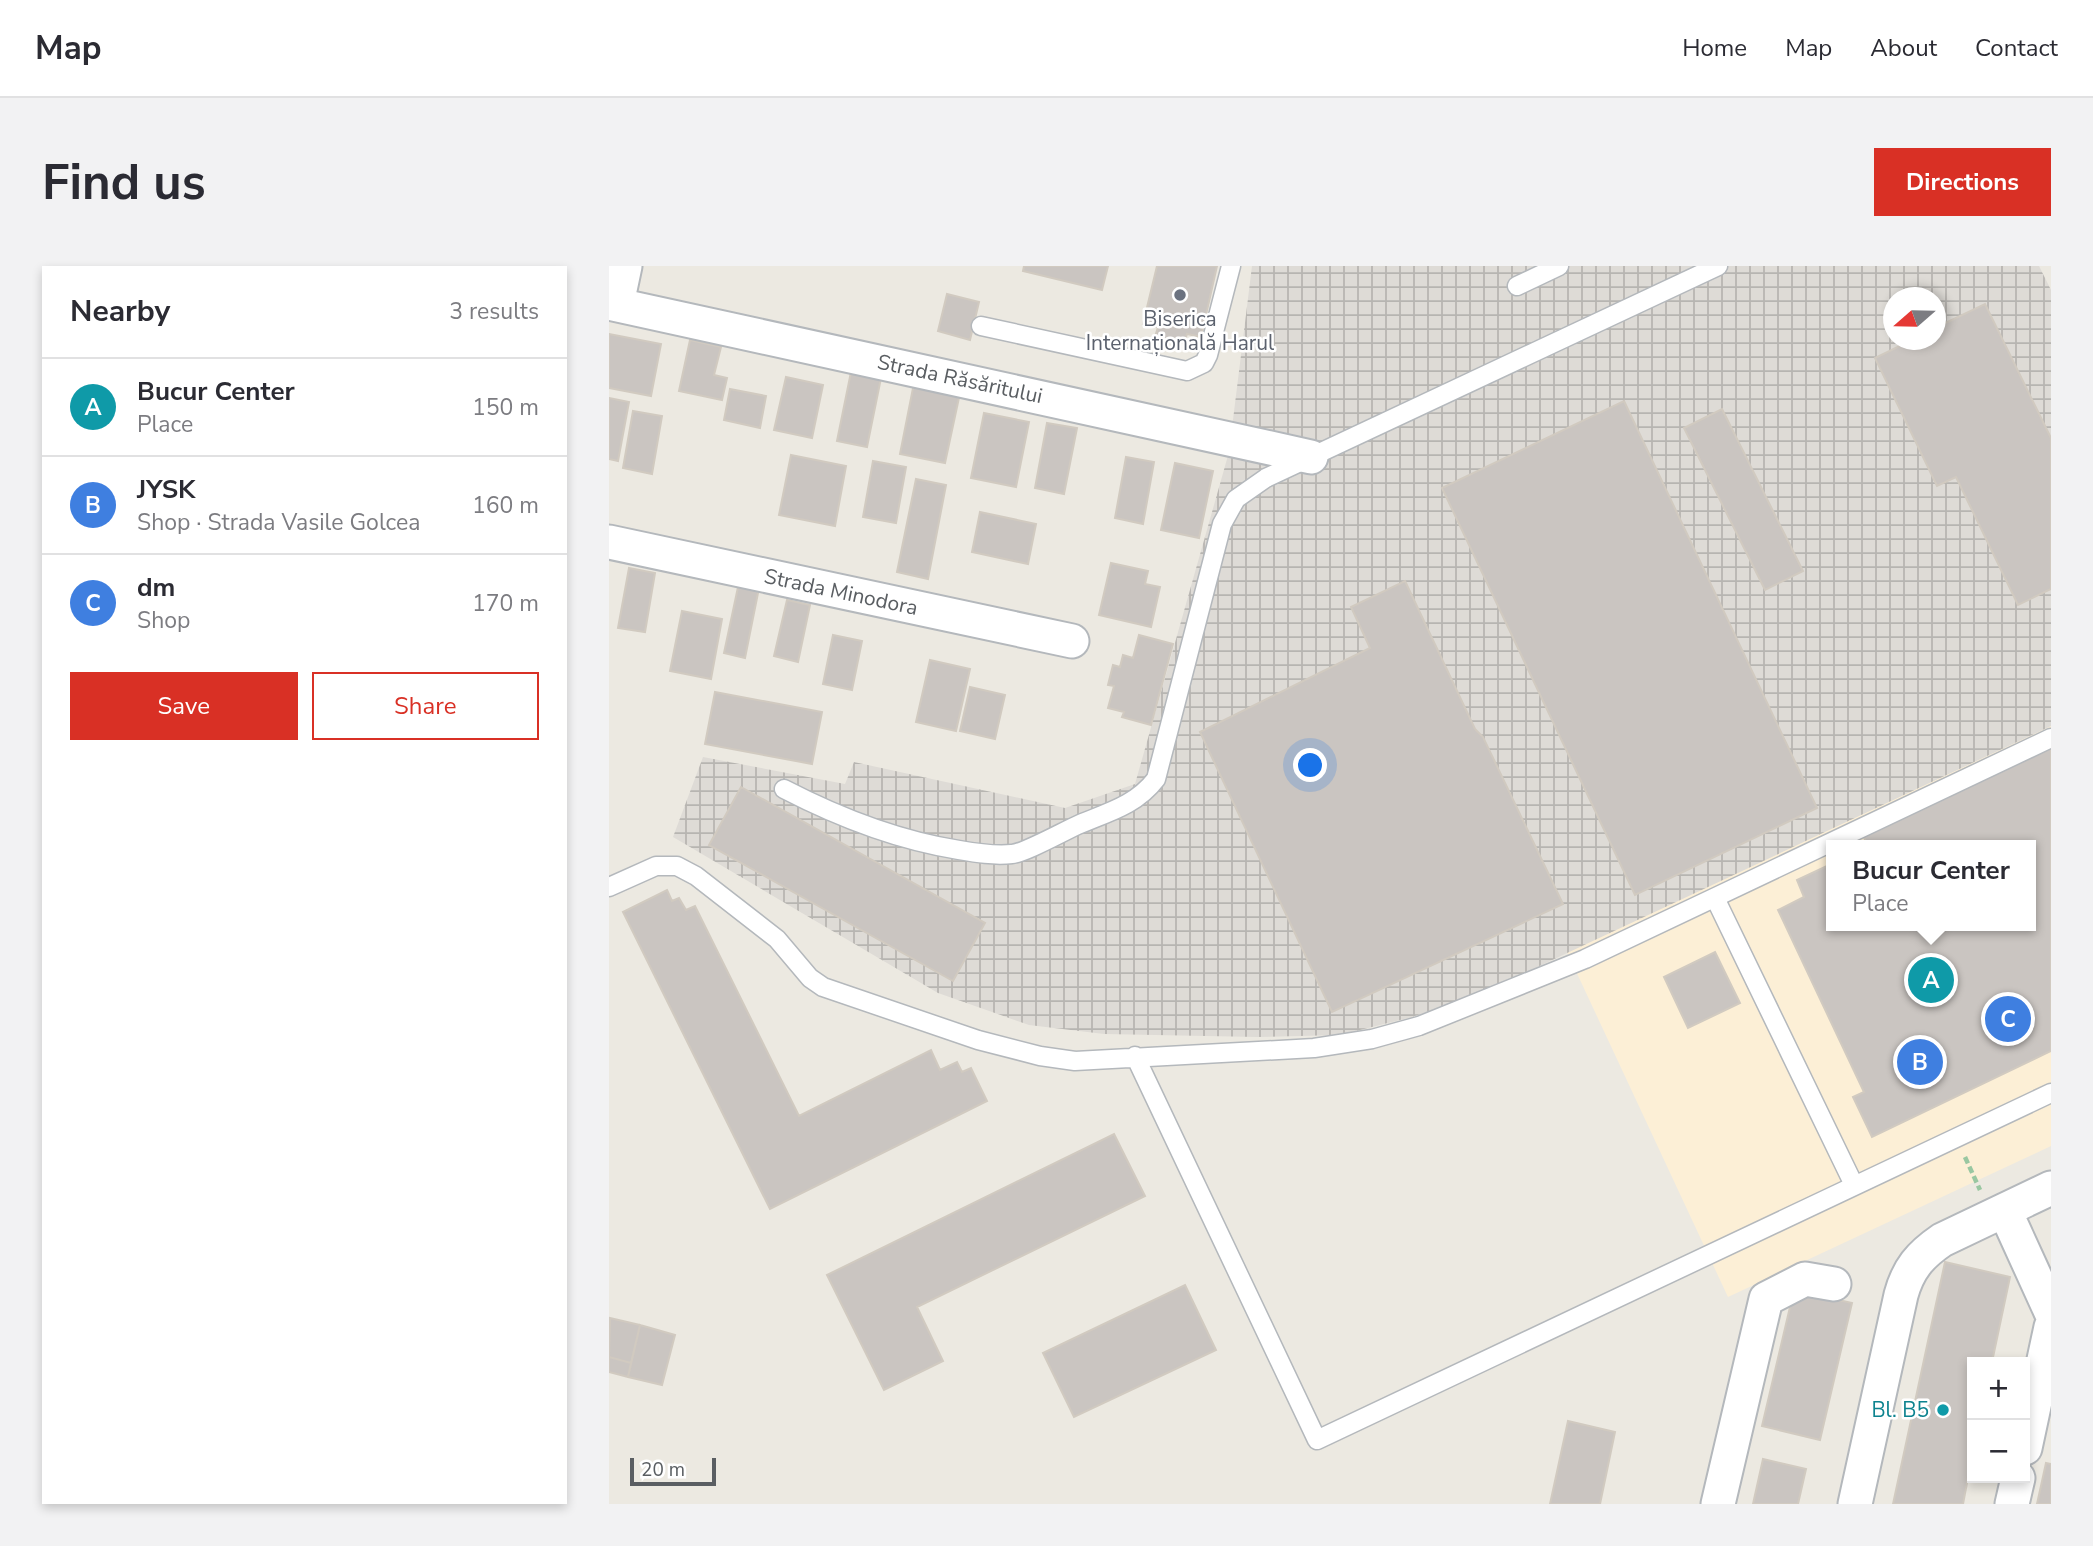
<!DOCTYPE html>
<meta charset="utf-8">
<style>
:root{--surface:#fff;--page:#f2f2f3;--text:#2b2b33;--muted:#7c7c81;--line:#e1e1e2;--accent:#d93025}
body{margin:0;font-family:"Nunito Sans",sans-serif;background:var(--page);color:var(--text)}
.controls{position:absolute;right:21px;bottom:21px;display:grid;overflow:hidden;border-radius:0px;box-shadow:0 4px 10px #0003}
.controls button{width:63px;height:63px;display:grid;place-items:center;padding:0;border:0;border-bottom:2px solid var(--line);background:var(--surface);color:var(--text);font:35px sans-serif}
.compass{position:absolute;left:1274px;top:21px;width:63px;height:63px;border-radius:50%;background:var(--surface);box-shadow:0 4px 10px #0003;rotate:250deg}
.scale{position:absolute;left:21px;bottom:18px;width:86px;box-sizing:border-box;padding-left:7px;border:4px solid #5a5e62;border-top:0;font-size:19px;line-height:24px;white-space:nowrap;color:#5a5e62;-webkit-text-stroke:5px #fff;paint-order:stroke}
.you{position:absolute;left:702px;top:500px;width:24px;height:24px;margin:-18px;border:5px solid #fff;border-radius:50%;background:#1a73e8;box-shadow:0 0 0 10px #1a73e833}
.badge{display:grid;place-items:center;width:46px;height:46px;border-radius:50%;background:var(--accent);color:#fff;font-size:23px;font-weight:700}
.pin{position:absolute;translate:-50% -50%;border:4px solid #fff;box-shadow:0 2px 7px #0006}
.popup{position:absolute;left:1217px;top:574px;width:210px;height:91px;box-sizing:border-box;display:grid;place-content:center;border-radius:0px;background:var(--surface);filter:drop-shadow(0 2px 5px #0005);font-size:23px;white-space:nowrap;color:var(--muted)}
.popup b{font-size:26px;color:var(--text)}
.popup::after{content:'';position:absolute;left:50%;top:100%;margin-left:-14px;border:14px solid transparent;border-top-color:var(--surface)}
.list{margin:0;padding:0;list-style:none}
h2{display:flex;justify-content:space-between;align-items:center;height:91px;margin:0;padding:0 28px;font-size:30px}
h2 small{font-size:23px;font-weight:400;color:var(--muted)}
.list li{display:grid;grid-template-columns:46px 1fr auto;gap:21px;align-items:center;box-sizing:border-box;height:98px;padding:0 28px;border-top:2px solid var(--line)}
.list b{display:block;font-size:26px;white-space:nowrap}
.list p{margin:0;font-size:23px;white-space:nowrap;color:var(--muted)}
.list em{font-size:23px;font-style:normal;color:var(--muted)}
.actions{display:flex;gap:14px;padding:21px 28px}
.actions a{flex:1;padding:16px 0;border:2px solid var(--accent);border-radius:0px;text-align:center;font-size:24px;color:var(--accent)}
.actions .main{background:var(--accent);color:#fff}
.map{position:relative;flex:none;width:1442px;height:1238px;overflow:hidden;border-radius:0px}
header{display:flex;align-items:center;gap:42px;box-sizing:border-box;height:98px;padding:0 35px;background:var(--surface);border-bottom:2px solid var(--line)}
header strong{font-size:33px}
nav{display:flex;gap:38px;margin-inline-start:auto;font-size:24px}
.intro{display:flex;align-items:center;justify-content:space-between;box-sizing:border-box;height:168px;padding:0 42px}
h1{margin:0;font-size:49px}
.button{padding:18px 32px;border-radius:0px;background:var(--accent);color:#fff;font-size:24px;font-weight:700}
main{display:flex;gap:42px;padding:0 42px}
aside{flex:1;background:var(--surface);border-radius:0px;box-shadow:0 4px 10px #0003}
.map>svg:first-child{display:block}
</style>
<header>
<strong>Map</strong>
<nav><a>Home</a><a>Map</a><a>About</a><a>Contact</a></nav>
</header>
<div class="intro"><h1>Find us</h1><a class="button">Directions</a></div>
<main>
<aside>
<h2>Nearby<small>3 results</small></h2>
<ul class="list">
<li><span class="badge" style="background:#0f9aa8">A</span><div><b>Bucur Center</b><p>Place</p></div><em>150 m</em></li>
<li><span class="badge" style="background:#3f7fe0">B</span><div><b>JYSK</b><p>Shop · Strada Vasile Golcea</p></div><em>160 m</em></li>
<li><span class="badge" style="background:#3f7fe0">C</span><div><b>dm</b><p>Shop</p></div><em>170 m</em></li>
</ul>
<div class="actions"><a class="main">Save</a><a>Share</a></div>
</aside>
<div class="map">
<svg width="1442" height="1238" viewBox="0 0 1442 1238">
<defs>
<pattern id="industrial-grid" width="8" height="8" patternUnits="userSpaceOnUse" patternTransform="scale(1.75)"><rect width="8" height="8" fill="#dedbd6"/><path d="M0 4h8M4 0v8" fill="none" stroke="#b7b5b1"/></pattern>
</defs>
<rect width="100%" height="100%" fill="#ece9e1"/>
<path fill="#fcefd6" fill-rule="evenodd" d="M1442,460V880L1119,1031L958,686ZM1222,579H1422V660H1222Z"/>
<path fill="url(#industrial-grid)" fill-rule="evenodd" d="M643,0H1430L1442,24V460L873,727L803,751L731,769L648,771L495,768L420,759L329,727L64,571L94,491L236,518L245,496L456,542L526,518L620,186ZM1284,32H1326V74H1284Z"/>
<path fill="#cac5c1" stroke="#d1cac0" stroke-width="2" d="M415,0H499L493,24L414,5Z
M548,0H608L592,71L578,68L575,77L546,71L549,61L534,58Z
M338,28L370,36L361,74L329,65Z
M1376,38L1442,172V323L1409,339L1347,211L1328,220L1266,92L1303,74H1326V62Z
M0,68L52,78L42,130L0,122Z
M81,74L112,81L105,109L118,112L113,134L70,125Z
M242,106L272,112L258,181L228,175Z
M177,111L214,119L203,172L165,164Z
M305,117L351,127L336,197L291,188Z
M121,123L157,130L151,162L115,154Z
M0,132L20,136L9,195L0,193Z
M1015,135L1208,542L1026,629L833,222Z
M1113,143L1194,305L1156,324L1075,162Z
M24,145L53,150L43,208L14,202Z
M375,147L420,156L407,221L362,212Z
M438,157L468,162L455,228L426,222Z
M182,189L237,200L226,260L170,249Z
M517,191L545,196L534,258L506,252Z
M264,195L297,201L287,257L254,251Z
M566,197L604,205L590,272L552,264Z
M307,213L337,219L319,313L288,306Z
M371,246L427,258L419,298L363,286Z
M502,297L539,305L536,318L551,321L542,361L490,349Z
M20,302L46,307L36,366L9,362Z
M132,307L152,312L136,392L115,387Z
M796,315L866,463L874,471L954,638L723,746L591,466L761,382L742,341Z
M178,334L201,339L189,396L165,390Z
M73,345L113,353L102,413L61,405Z
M224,369L253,375L243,424L214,418Z
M530,369L564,378L542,459L513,451L515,446L499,442L505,420L499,419L504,399L511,401L514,389L524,392Z
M321,394L361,403L347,465L307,456Z
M361,421L396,429L386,473L351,465Z
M106,426L213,446L203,498L96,478Z
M1442,478V785L1263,871L1244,831L1255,826L1169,644L1195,631L1188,614L1222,598V660H1422V579H1259L1253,568Z
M132,521L376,657L344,715L100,579Z
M58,624L63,635L70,632L77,644L86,640L190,850L322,784L331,804L348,796L353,806L362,802L378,835L161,943L14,646Z
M1106,686L1131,737L1079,762L1055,711Z
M505,868L536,930L308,1041L334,1095L275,1124L218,1009Z
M1336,996L1401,1011L1383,1096H1363V1191L1354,1238H1284Z
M576,1019L607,1084L465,1151L434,1087Z
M1185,1024L1243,1037L1211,1174L1153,1160Z
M1,1052L31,1059L22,1097L0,1091Z
M31,1059L66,1069L53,1119L19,1111Z
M0,1091L22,1097L19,1111L0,1106Z
M959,1155L1006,1166L991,1238H941Z
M1154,1193L1197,1203L1189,1238H1144Z
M1437,1197L1442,1198V1238H1428Z"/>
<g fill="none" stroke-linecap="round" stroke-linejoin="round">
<g stroke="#b4b8bc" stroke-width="21">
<path id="service" d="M908,20L950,0
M372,60L578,105L595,97L599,89L622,0
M175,523C231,552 287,574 350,584C367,587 385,590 403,588C416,587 455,565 471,558C500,546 527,539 547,513L613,258L627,233L657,212L1109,0
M0,621L47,600H68L87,610L168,673L201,712L214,721L369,774L431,790L466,795L705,782L763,773L810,760L976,693L1442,472
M1106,632L1245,919
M526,790L708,1174L1442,827"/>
</g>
<g stroke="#b4b8bc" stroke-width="37">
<path id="minor" d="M0,37L702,191
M8,38L16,0
M0,276L463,375
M1396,945L1442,1046
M1416,1182L1442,1061
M1109,1238L1157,1033L1196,1013L1225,1018
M1246,1238L1292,1029C1299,1003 1311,989 1333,974L1442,922
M1403,1238L1409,1212"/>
</g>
<path stroke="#99c7a1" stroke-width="4.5" stroke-dasharray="7 3.5" stroke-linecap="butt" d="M1356,891L1371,924"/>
<use href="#service" stroke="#fff" stroke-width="18"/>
<use href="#minor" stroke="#fff" stroke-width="33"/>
</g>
<circle fill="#6b7280" stroke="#fff" stroke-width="2.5" cx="571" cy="29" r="7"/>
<circle fill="#0f9aa8" stroke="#fff" stroke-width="2.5" cx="1334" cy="1144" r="7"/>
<g text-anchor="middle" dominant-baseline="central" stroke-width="5" stroke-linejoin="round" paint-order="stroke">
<g font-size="21" fill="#5b616d" stroke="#fff">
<text x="571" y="53">Biserica<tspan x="571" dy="24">Internațională Harul</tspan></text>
</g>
<g font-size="21" fill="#5a5e62" stroke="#fff">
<text transform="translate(351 113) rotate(12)">Strada Răsăritului</text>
<text transform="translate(232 326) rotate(12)">Strada Minodora</text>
</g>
<g font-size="21" fill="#0d838f" stroke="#fff" text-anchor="end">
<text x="1320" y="1144">Bl. B5</text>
</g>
</g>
</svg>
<div class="controls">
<button>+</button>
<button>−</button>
</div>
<svg class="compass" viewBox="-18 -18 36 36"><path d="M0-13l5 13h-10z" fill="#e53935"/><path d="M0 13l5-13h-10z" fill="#7c7c81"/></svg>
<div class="scale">20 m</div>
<div class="you"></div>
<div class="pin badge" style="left:1322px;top:714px;background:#0f9aa8">A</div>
<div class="popup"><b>Bucur Center</b>Place</div>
<div class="pin badge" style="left:1311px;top:796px;background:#3f7fe0">B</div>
<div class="pin badge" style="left:1399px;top:753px;background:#3f7fe0">C</div>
</div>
</main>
